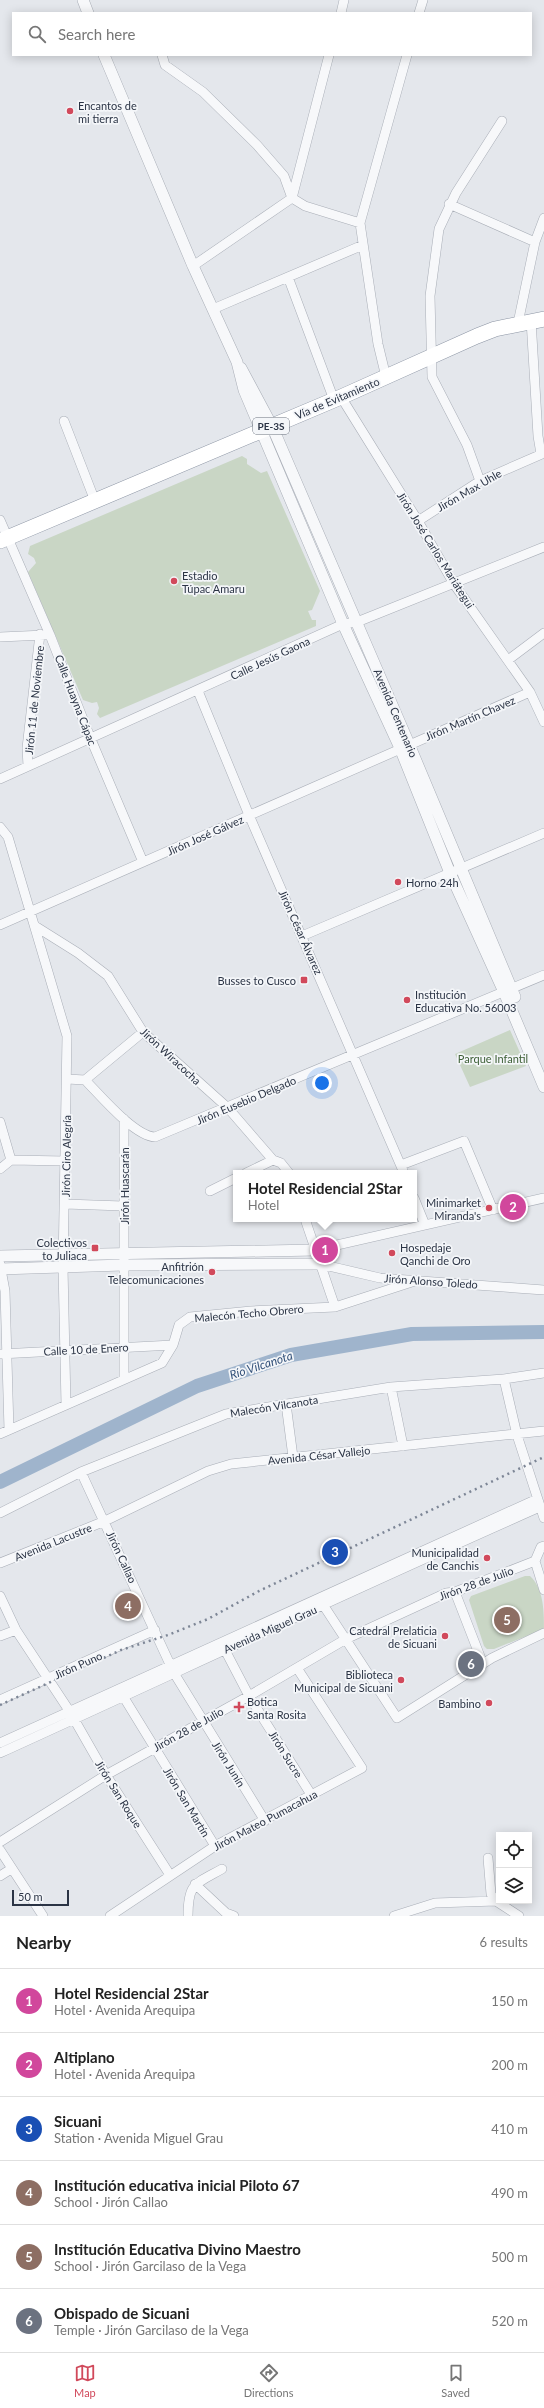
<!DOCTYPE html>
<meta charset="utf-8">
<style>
:root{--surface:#fff;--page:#f2f2f2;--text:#222;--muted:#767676;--line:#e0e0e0;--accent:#d1495b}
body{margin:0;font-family:Lato,sans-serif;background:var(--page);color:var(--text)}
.controls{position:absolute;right:12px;bottom:12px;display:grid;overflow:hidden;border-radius:0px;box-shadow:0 2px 10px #0003}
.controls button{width:36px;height:36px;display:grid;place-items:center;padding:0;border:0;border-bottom:1px solid var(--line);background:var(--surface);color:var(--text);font:20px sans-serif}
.scale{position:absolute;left:12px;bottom:10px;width:57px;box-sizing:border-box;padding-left:4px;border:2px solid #2b3445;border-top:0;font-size:11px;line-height:14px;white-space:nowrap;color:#2b3445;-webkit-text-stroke:3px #f4f6f9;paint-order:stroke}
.you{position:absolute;left:322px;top:1083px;width:14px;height:14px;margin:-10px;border:3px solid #fff;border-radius:50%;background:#1a73e8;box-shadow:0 0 0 6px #1a73e833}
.badge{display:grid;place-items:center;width:26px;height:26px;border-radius:50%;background:var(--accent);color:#fff;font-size:13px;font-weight:700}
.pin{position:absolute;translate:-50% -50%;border:2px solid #fff;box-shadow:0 1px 4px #0006}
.popup{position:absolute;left:233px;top:1170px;width:184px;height:52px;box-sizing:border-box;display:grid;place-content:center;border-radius:0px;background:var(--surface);filter:drop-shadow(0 1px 3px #0005);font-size:13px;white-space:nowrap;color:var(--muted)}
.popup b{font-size:15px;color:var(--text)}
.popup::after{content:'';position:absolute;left:50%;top:100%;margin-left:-8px;border:8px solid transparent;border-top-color:var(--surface)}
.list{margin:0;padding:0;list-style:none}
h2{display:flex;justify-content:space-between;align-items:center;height:52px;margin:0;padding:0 16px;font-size:17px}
h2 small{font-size:13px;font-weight:400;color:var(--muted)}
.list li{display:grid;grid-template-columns:26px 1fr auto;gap:12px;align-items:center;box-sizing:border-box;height:64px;padding:0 16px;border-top:1px solid var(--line)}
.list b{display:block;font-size:15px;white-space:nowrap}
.list p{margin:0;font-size:13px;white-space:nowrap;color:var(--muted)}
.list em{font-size:13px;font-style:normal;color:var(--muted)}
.icon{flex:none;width:22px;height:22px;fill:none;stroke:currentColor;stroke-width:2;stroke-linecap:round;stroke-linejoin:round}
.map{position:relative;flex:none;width:544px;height:1916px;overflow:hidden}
.search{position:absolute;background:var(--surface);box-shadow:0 2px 10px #0003;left:12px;right:12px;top:12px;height:44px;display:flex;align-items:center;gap:10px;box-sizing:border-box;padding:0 14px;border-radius:0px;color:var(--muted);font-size:15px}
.sheet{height:436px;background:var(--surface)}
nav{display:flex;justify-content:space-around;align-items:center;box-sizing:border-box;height:56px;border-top:1px solid var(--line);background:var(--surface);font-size:11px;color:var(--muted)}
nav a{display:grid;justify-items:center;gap:2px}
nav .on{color:var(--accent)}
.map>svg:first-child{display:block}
</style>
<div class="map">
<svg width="544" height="1916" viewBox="0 0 544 1916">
<rect width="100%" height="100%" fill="#e4e7ec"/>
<path fill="#c9d6c5" d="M242,456L247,459V464L261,473L267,471L320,591L312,610L308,611L312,620H316V626L100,718L97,714L99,708L97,702L92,703L83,700L28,572L36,563L34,558L28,554L30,546Z
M510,1030L526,1066L470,1087L455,1054Z
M525,1576H530C544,1589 544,1612 544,1629L494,1649H487L484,1646L469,1600L471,1596Z"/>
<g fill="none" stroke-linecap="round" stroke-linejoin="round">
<path stroke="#9fb4cc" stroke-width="14" d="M0,1482L197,1386L291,1355L412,1334L544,1332"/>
<g stroke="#a9aeb7" stroke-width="10">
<path id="minor" d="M341,13L344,0
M419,13L423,0
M162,55L165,65L203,92L257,145L284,176L292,198
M292,198L329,55
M449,204L535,242
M193,266L292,198L305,206L360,223
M288,277L334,400
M213,309L363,245
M531,320L538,436L541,454
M518,323L535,242L544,218
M386,377L378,344L360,223L407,55
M341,397L418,521L454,584L530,692L544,722
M64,421L95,501
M480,481L467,445L432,377L430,296L439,229L456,193L502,121
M0,520L50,635L90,737L143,862
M418,521L480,481L544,453
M0,637L45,635
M508,660L544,633
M198,691L249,815L404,1173
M28,766L27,748L40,634
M0,779L343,624L357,622L544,547
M0,827L8,837L67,1036L63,1267L66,1405
M0,925L530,692
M35,926L78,953L108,976L143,1032L228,1108L273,1160L281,1163L289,1173
M302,936L544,833
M67,1079L85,1080C100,1095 134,1136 155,1137L544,975
M85,1080L143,1032
M124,1119V1378
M0,1122L11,1160
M11,1160L65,1161
M401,1165L464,1141L493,1210
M0,1169L11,1160
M246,1173L273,1160
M210,1191L236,1178
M414,1198L425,1225
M65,1204L123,1206
M305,1219L335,1307
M315,1250L544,1198
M0,1264L5,1291L9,1430
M320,1264L380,1278L544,1290
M0,1354L173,1345
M504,1379L517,1435L544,1518
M391,1387L403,1446
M286,1404L293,1457
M0,1434L162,1363L173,1345L179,1325L190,1317L251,1311L335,1307L415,1281
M81,1472L174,1673L265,1821
M0,1513L81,1472L226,1414L391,1387L504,1379L544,1373
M535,1561L544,1590
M535,1561L541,1547L544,1546
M0,1563L105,1521L208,1471L231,1464L544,1431
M455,1592L483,1664
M0,1596L16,1630L70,1712L106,1775L170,1875
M320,1600L397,1718L492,1658L544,1633
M0,1636L16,1630
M225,1650L249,1696L312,1796
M123,1696L215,1846
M0,1700L155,1630
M0,1743L537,1499
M0,1753C180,1671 359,1587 540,1507
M0,1842L106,1775L249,1696L346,1639L446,1593L455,1592L535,1561
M0,1850L43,1916
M488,1858L491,1894L496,1901L519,1916
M0,1876L11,1869
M195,1884L226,1913L234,1916
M110,1916L215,1846L362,1768L297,1668
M188,1916C188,1883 195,1884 222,1869
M394,1916L435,1903L496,1901"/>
</g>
<g stroke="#a9aeb7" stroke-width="12">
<path id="tertiary" d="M83,0L88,13
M104,55L193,266L237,362L244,390L343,624L400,748L450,873L504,992L544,1087
M241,368L272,426L409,744L515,997
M0,1256L315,1250
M0,1269L123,1265L320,1264"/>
</g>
<g stroke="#8b94a3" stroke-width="16">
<path id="trunk" d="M0,541L341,397L477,336L495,329L544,319"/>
</g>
<use href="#minor" stroke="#f7f8fa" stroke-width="9"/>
<use href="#tertiary" stroke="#f7f8fa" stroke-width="11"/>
<use href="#trunk" stroke="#fff" stroke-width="15"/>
<path stroke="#7d8696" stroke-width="2.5" stroke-dasharray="2 4" stroke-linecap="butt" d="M0,1705L121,1650L168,1635L208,1619L259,1591L544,1457"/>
</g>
<g fill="#d1495b" stroke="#f4f6f9" stroke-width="1.5">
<circle cx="70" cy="111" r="4"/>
<circle cx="174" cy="581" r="4"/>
<circle cx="398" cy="882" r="4"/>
<rect x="300" y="976" width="8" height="8" rx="2"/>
<circle cx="407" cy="1000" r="4"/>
<circle cx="489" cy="1208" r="4"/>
<rect x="91" y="1244" width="8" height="8" rx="2"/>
<circle cx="392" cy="1253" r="4"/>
<circle cx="212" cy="1272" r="4"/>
<circle cx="487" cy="1558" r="4"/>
<circle cx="445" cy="1636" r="4"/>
<circle cx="401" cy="1680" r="4"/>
<circle cx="489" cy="1703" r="4"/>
<path d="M237 1701h4v4h4v4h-4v4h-4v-4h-4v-4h4z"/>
</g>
<g text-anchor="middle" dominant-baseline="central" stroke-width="3.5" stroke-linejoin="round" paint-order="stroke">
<rect fill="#f4f6f9" stroke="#676e7b" stroke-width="1" x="253" y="418" width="36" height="16" rx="3"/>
<g font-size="10" font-weight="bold" fill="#2b3445">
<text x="271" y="426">PE-3S</text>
</g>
<g font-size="11" fill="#2b3445" stroke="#f4f6f9" text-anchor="end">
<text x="78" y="105" text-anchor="start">Encantos de<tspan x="78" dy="13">mi tierra</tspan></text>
<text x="182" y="575" text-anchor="start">Estadio<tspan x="182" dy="13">Túpac Amaru</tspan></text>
<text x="406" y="882" text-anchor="start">Horno 24h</text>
<text x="296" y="980">Busses to Cusco</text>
<text x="415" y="994" text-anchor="start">Institución<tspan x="415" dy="13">Educativa No. 56003</tspan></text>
<text x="481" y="1202">Minimarket<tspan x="481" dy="13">Miranda's</tspan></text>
<text x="87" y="1242">Colectivos<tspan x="87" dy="13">to Juliaca</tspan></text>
<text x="400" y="1247" text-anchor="start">Hospedaje<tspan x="400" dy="13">Qanchi de Oro</tspan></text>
<text x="204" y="1266">Anfitrión<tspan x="204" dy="13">Telecomunicaciones</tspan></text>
<text x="479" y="1552">Municipalidad<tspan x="479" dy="13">de Canchis</tspan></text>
<text x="437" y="1630">Catedral Prelaticia<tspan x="437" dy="13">de Sicuani</tspan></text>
<text x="393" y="1674">Biblioteca<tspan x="393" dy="13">Municipal de Sicuani</tspan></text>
<text x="247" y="1701" text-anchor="start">Botica<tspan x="247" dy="13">Santa Rosita</tspan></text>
<text x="481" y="1703">Bambino</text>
</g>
<g font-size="11" fill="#2b3445" stroke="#f4f6f9">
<text transform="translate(337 398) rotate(-23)">Vía de Evitamiento</text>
<text transform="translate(469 490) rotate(-30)">Jirón Max Uhle</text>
<text transform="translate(436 550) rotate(58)">Jirón José Carlos Mariátegui</text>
<text transform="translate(270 658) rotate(-25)">Calle Jesús Gaona</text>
<text transform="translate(34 700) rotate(-84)">Jirón 11 de Noviembre</text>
<text transform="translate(76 700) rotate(69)">Calle Huayna Cápac</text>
<text transform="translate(396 713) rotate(67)">Avenida Centenario</text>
<text transform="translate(470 718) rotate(-23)">Jirón Martín Chavez</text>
<text transform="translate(205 835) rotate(-24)">Jirón José Gálvez</text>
<text transform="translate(301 932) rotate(66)">Jirón César Álvarez</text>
<text transform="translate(171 1056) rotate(43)">Jirón Wiracocha</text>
<text transform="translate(246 1100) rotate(-23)">Jirón Eusebio Delgado</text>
<text transform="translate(66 1156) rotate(-89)">Jirón Ciro Alegría</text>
<text transform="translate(124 1186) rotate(-90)">Jirón Huascarán</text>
<text transform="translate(431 1281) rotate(4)">Jirón Alonso Toledo</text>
<text transform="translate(249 1313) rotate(-5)">Malecón Techo Obrero</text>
<text transform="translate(86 1349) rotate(-3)">Calle 10 de Enero</text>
<text transform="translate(274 1406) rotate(-9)">Malecón Vilcanota</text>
<text transform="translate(319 1455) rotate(-6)">Avenida César Vallejo</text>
<text transform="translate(53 1542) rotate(-22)">Avenida Lacustre</text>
<text transform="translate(122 1557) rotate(65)">Jirón Callao</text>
<text transform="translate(476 1583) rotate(-20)">Jirón 28 de Julio</text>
<text transform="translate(270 1629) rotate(-24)">Avenida Miguel Grau</text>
<text transform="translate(78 1665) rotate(-24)">Jirón Puno</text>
<text transform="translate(188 1729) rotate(-29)">Jirón 28 de Julio</text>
<text transform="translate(286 1754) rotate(58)">Jirón Sucre</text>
<text transform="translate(229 1764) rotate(58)">Jirón Junín</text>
<text transform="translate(119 1794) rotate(58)">Jirón San Roque</text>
<text transform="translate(187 1802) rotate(59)">Jirón San Martín</text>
<text transform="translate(265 1820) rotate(-28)">Jirón Mateo Pumacahua</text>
</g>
<g font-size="11" fill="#3f6138" stroke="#f4f6f9">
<text x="493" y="1058">Parque Infantil</text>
</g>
<g font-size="12" font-style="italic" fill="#34527a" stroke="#f4f6f9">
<text transform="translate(261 1365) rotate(-18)">Río Vilcanota</text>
</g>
</g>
</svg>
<div class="controls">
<button><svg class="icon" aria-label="locate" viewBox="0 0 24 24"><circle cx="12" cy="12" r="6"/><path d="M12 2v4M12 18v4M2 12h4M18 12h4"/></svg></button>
<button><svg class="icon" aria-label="layers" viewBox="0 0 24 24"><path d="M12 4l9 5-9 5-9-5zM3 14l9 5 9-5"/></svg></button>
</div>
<div class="scale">50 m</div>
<div class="you"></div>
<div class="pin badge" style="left:325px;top:1250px;background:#d1479c">1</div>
<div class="popup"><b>Hotel Residencial 2Star</b>Hotel</div>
<div class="pin badge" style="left:513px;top:1207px;background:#d1479c">2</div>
<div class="pin badge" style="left:335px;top:1552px;background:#1a4fb4">3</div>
<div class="pin badge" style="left:128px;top:1606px;background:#8d6e63">4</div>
<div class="pin badge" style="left:507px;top:1620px;background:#8d6e63">5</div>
<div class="pin badge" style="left:471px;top:1664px;background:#6b7280">6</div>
<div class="search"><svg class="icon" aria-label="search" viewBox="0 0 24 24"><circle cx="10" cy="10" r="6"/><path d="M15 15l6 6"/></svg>Search here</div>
</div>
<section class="sheet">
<h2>Nearby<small>6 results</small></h2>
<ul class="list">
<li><span class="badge" style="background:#d1479c">1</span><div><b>Hotel Residencial 2Star</b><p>Hotel · Avenida Arequipa</p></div><em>150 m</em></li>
<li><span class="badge" style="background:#d1479c">2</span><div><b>Altiplano</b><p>Hotel · Avenida Arequipa</p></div><em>200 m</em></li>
<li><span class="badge" style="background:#1a4fb4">3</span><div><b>Sicuani</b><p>Station · Avenida Miguel Grau</p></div><em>410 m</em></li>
<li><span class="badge" style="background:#8d6e63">4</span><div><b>Institución educativa inicial Piloto 67</b><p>School · Jirón Callao</p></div><em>490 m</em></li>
<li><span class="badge" style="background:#8d6e63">5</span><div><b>Institución Educativa Divino Maestro</b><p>School · Jirón Garcilaso de la Vega</p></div><em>500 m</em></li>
<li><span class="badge" style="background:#6b7280">6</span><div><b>Obispado de Sicuani</b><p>Temple · Jirón Garcilaso de la Vega</p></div><em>520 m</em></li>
</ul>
</section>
<nav>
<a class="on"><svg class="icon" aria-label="map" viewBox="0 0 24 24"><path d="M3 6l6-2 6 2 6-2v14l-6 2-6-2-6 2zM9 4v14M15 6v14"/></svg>Map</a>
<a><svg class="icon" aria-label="directions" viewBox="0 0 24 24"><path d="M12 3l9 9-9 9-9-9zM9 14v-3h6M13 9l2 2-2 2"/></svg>Directions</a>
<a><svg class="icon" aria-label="saved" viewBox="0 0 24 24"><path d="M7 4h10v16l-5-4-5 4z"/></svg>Saved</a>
</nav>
